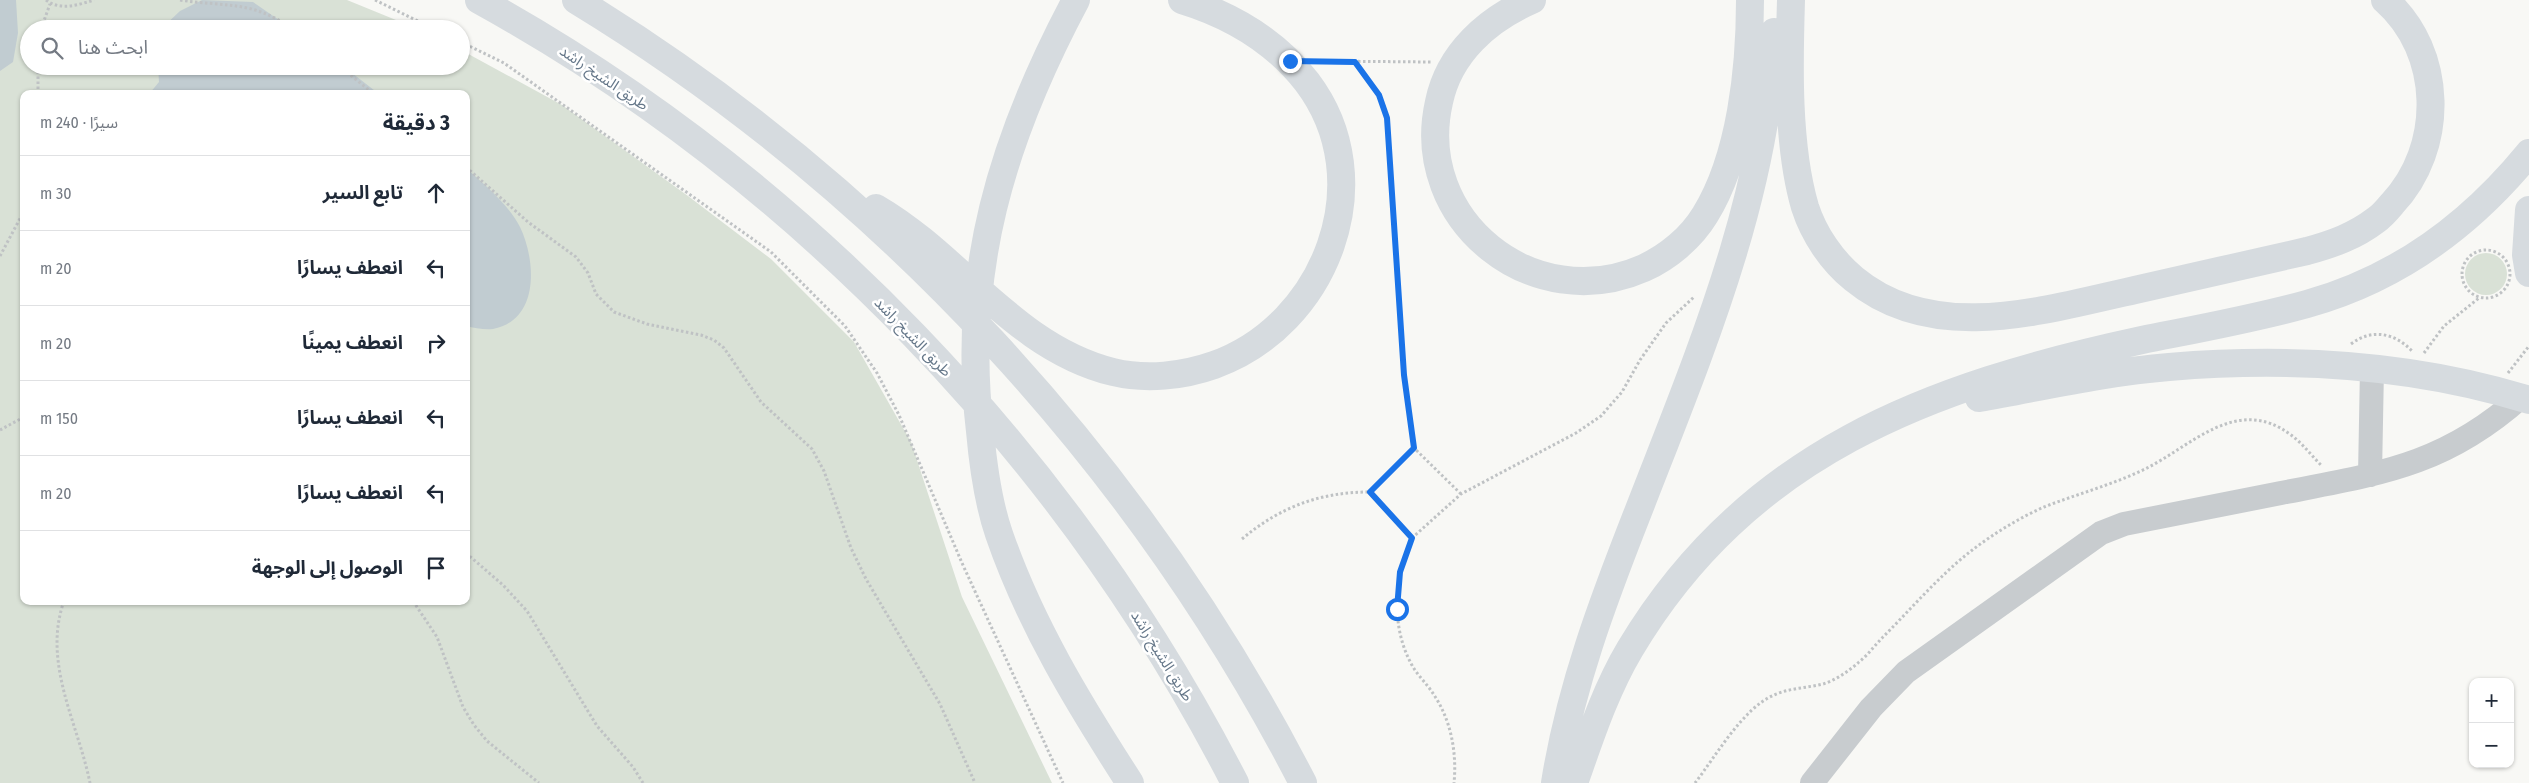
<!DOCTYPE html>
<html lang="ar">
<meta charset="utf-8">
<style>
:root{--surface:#fff;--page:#f2f2f3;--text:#1f2937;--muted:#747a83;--line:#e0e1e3}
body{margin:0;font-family:"Fira Sans Condensed","Noto Sans Arabic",sans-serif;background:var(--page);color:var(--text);direction:rtl}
.controls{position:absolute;right:15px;bottom:15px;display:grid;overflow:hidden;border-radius:10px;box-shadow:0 1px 4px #0004}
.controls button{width:45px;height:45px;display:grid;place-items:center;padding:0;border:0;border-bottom:1px solid var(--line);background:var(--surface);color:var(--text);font:25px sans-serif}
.stop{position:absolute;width:15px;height:15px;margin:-11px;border:4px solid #1a73e8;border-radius:50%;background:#fff}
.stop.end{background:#1a73e8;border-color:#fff;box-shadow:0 1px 5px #0008}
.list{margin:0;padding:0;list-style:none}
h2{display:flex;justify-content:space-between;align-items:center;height:65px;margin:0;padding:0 20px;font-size:21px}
h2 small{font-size:16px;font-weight:400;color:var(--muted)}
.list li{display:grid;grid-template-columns:32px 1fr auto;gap:15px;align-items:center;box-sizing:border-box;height:75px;padding:0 20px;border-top:1px solid var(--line)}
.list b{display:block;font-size:19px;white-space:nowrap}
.list em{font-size:16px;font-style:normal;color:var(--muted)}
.icon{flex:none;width:28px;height:28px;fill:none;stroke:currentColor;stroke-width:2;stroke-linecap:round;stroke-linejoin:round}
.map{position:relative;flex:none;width:2529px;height:783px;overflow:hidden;direction:ltr}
.search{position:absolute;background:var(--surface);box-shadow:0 1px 4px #0004;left:20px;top:20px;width:450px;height:55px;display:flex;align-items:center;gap:12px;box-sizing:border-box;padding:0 18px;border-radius:28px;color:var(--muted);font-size:19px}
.panel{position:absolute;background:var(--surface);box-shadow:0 1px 4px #0004;left:20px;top:90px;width:450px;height:515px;border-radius:10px;direction:rtl}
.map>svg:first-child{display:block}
</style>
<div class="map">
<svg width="2529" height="783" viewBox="0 0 2529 783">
<rect width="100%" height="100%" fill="#f8f8f5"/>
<path fill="#d9e1d6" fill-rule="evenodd" d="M0,0H347L418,29H29V66H461V50L562,105L688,196L771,259L854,342L911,442L962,597L1052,783H0ZM24,94H466V601H24Z
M2465 274a21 21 0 1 1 42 0a21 21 0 1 1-42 0Z"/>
<path fill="#c1ccd1" d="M0,0H16L18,33L13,62L0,71Z
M202,0L253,2L292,29H161L180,11Z
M158,66H343L379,94H301L296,91L282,94H149L159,82Z
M466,168C485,185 508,204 520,227C536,260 540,320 493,329C485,330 474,328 466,326Z"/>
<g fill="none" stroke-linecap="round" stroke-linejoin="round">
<path stroke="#bfc2c4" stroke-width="3" stroke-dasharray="2.5 2.5" stroke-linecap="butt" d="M46,0C60,11 78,5 94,0
M180,0C224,7 253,0 292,29
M375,0L434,29
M41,29L50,4
M461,42L504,63L771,252L845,326L877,373L899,415L962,563L1063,783
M1318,61L1431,62
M1355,62L1379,95L1387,118L1404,375L1414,448
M339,66L374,94
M38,94V66
M466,167L528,222L576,257L588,273L596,294L614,312L647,324L701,335L714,340L724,348L761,402L812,449L824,471L851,548L866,579L940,704L975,783
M2462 274a24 24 0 1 1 48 0a24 24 0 1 1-48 0Z
M0,256L24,211
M2351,344C2372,328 2395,333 2412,351
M2424,353L2444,326L2479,298
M2508,373L2529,346
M0,430L24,417
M1461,494L1414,448L1370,492L1412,538L1461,494L1576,433L1601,416L1622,392L1640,360L1666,323L1694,297
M1412,538C1394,579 1390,627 1413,667C1419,677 1428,685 1434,695C1451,720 1457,753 1454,783
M1242,539C1280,507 1320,492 1370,492
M466,553L503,585L527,611L597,726L633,767L643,783
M64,601C42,663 78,723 90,783
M413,601L437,637L463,707L474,725L487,741L539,783
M1695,783C1716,756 1743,708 1774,695C1789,688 1807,688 1823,684C1836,680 1849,671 1859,662C1868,655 1875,645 1883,637C1912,608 1939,576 1971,551C1993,534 2019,518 2044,507C2077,494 2112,485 2145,469C2192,446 2237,394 2291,435C2302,443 2311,455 2321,465"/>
<path stroke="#c8cccf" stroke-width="24" d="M2370,475L2372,368
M1812,783L1871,708L1906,672L2101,533L2124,524C2177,514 2229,503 2281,493C2378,474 2444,466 2521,397"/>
<path stroke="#d6dbdf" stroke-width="28" d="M479,0C800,177 1068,458 1235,783
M576,0C883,187 1138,463 1303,783
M1076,0C1002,139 961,272 980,431C983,465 988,502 999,534C1030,624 1079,704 1130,783
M1532,0C1488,19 1449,53 1439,102C1412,221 1534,317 1644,268C1668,257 1691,238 1705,215C1741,157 1750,68 1750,0
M1791,0C1789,64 1787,145 1805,207C1814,235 1832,261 1854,279C1934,345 2044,310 2135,290C2192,277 2250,264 2307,251C2333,244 2355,236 2376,220C2382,216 2387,210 2392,204C2445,148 2444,52 2385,0
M876,208C959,256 1015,348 1113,372C1146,380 1183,376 1214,365C1326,325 1382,181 1307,82C1275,41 1231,15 1182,0
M2529,210L2526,255L2529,273
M1979,398C2042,387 2105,372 2169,367C2290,357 2413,364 2529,400
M1555,783C1570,688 1603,601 1638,512C1698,357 1766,200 1774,32
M1574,783C1590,738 1605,691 1630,649C1747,453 1929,386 2142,340C2197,329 2253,319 2307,304C2397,279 2471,224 2529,153"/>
</g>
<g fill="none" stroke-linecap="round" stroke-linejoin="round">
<path stroke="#1a73e8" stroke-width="6" d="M1290,61L1355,62L1379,95L1387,118L1404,375L1414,448L1370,492L1412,538L1400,572L1397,609"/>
</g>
<g text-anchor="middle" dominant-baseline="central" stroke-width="5" stroke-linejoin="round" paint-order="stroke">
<g font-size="15" fill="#657789" stroke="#fff">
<text transform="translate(604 78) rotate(34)">طريق الشيخ راشد</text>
<text transform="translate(913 337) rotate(46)">طريق الشيخ راشد</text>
<text transform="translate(1162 656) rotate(58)">طريق الشيخ راشد</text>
</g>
</g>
</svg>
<div class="controls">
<button>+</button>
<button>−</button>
</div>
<div class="stop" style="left:1397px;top:609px"></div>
<div class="stop end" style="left:1290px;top:61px"></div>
<div class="search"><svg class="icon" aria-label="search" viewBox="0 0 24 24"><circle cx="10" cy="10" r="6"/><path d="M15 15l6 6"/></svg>ابحث هنا</div>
<section class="panel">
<h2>3 دقيقة<small>سيرًا · 240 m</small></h2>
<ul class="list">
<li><svg class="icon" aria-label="ahead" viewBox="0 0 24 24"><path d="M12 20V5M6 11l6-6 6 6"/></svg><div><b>تابع السير</b></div><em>30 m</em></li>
<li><svg class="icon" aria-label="left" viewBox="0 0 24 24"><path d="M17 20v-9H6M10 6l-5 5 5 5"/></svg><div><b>انعطف يسارًا</b></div><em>20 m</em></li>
<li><svg class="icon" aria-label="right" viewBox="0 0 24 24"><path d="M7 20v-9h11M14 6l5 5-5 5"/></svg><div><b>انعطف يمينًا</b></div><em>20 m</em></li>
<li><svg class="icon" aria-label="left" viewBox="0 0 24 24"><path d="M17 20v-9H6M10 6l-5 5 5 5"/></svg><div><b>انعطف يسارًا</b></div><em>150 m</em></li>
<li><svg class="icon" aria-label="left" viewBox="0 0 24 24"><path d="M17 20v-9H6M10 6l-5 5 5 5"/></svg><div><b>انعطف يسارًا</b></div><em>20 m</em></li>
<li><svg class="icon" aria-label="arrive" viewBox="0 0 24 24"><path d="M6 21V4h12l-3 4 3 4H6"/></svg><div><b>الوصول إلى الوجهة</b></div></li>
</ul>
</section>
</div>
